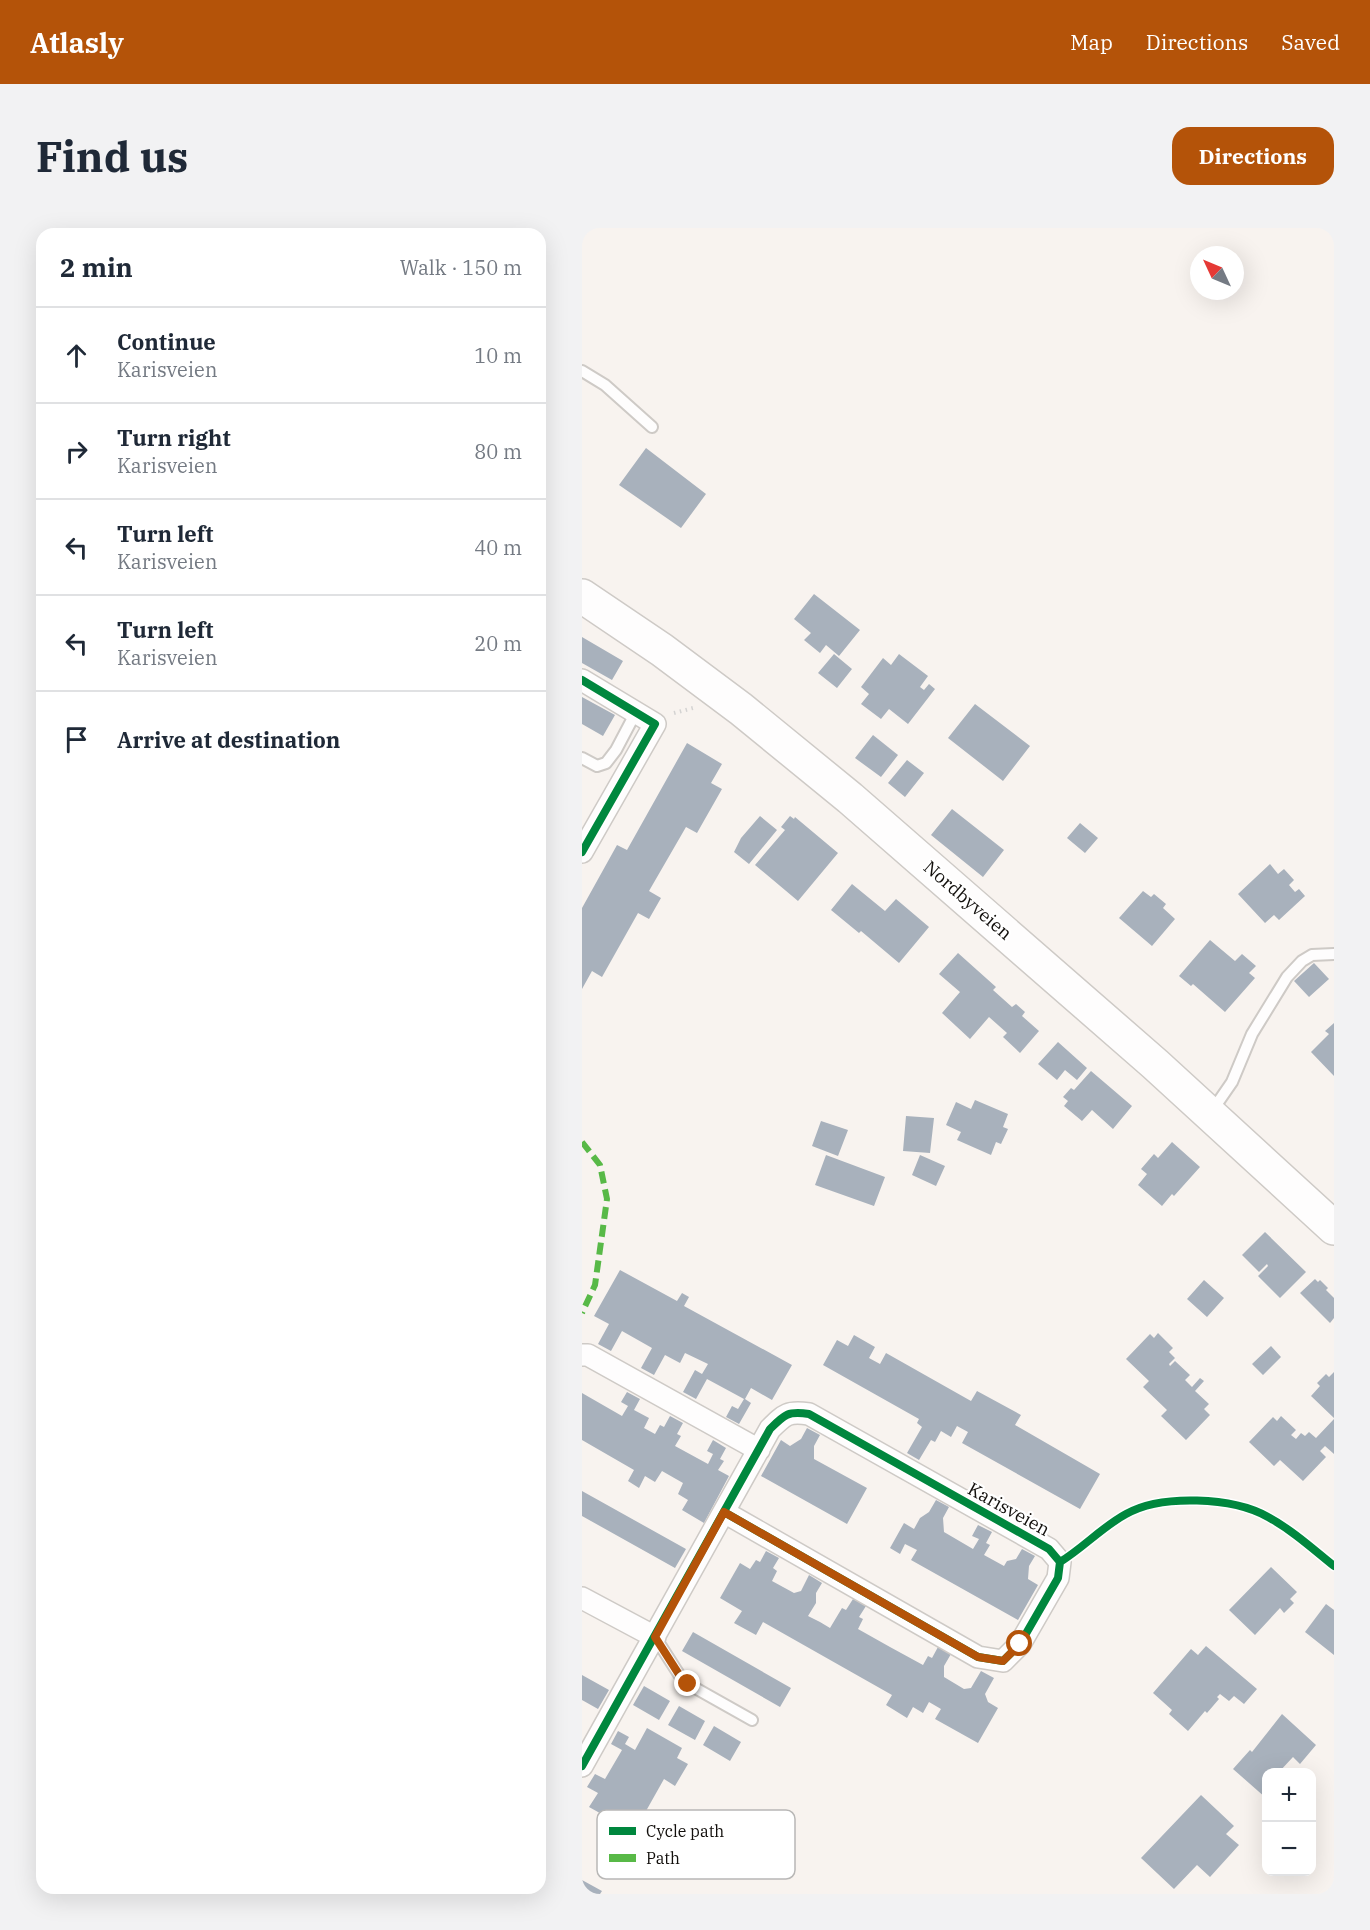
<!DOCTYPE html>
<meta charset="utf-8">
<style>
:root{--surface:#fff;--page:#f2f2f3;--text:#1f2937;--muted:#747a83;--line:#e0e1e3;--accent:#b45309}
body{margin:0;font-family:"IBM Plex Serif",serif;background:var(--page);color:var(--text)}
.controls{position:absolute;right:18px;bottom:18px;display:grid;overflow:hidden;border-radius:12px;box-shadow:0 6px 24px #0002}
.controls button{width:54px;height:54px;display:grid;place-items:center;padding:0;border:0;border-bottom:2px solid var(--line);background:var(--surface);color:var(--text);font:30px sans-serif}
.compass{position:absolute;left:608px;top:18px;width:54px;height:54px;border-radius:50%;background:var(--surface);box-shadow:0 6px 24px #0002;rotate:314deg}
.stop{position:absolute;width:18px;height:18px;margin:-14px;border:4px solid #b45309;border-radius:50%;background:#fff}
.stop.end{background:#b45309;border-color:#fff;box-shadow:0 2px 6px #0008}
.list{margin:0;padding:0;list-style:none}
h2{display:flex;justify-content:space-between;align-items:center;height:78px;margin:0;padding:0 24px;font-size:26px}
h2 small{font-size:20px;font-weight:400;color:var(--muted)}
.list li{display:grid;grid-template-columns:39px 1fr auto;gap:18px;align-items:center;box-sizing:border-box;height:96px;padding:0 24px;border-top:2px solid var(--line)}
.list b{display:block;font-size:22px;white-space:nowrap}
.list p{margin:0;font-size:20px;white-space:nowrap;color:var(--muted)}
.list em{font-size:20px;font-style:normal;color:var(--muted)}
.icon{flex:none;width:33px;height:33px;fill:none;stroke:currentColor;stroke-width:2;stroke-linecap:round;stroke-linejoin:round}
.map{position:relative;flex:none;width:752px;height:1666px;overflow:hidden;border-radius:18px}
header{display:flex;align-items:center;gap:36px;box-sizing:border-box;height:84px;padding:0 30px;background:var(--accent);color:#fff}
header strong{font-size:28px}
nav{display:flex;gap:33px;margin-inline-start:auto;font-size:21px}
.intro{display:flex;align-items:center;justify-content:space-between;box-sizing:border-box;height:144px;padding:0 36px}
h1{margin:0;font-size:42px}
.button{padding:15px 27px;border-radius:18px;background:var(--accent);color:#fff;font-size:21px;font-weight:700}
main{display:flex;gap:36px;padding:0 36px}
aside{flex:1;background:var(--surface);border-radius:18px;box-shadow:0 6px 24px #0002}
.map>svg:first-child{display:block}
</style>
<header>
<strong>Atlasly</strong>
<nav><a>Map</a><a>Directions</a><a>Saved</a></nav>
</header>
<div class="intro"><h1>Find us</h1><a class="button">Directions</a></div>
<main>
<aside>
<h2>2 min<small>Walk · 150 m</small></h2>
<ul class="list">
<li><svg class="icon" aria-label="ahead" viewBox="0 0 24 24"><path d="M12 20V5M6 11l6-6 6 6"/></svg><div><b>Continue</b><p>Karisveien</p></div><em>10 m</em></li>
<li><svg class="icon" aria-label="right" viewBox="0 0 24 24"><path d="M7 20v-9h11M14 6l5 5-5 5"/></svg><div><b>Turn right</b><p>Karisveien</p></div><em>80 m</em></li>
<li><svg class="icon" aria-label="left" viewBox="0 0 24 24"><path d="M17 20v-9H6M10 6l-5 5 5 5"/></svg><div><b>Turn left</b><p>Karisveien</p></div><em>40 m</em></li>
<li><svg class="icon" aria-label="left" viewBox="0 0 24 24"><path d="M17 20v-9H6M10 6l-5 5 5 5"/></svg><div><b>Turn left</b><p>Karisveien</p></div><em>20 m</em></li>
<li><svg class="icon" aria-label="arrive" viewBox="0 0 24 24"><path d="M6 21V4h12l-3 4 3 4H6"/></svg><div><b>Arrive at destination</b></div></li>
</ul>
</aside>
<div class="map">
<svg width="752" height="1666" viewBox="0 0 752 1666">
<rect width="100%" height="100%" fill="#f8f3ef"/>
<path fill="#a8b1bc" d="M64,220L124,266L99,300L37,257Z
M232,366L278,402L257,428L244,417L238,425L222,412L229,405L212,391Z
M0,409L41,433L30,452L0,435Z
M252,426L270,441L255,460L236,445Z
M317,426L346,448L338,459L342,462L347,456L353,461L326,496L307,481L299,491L279,476L287,466L279,459L301,430L309,437Z
M0,469L33,487L21,508L0,496Z
M393,476L448,518L421,553L366,510Z
M291,507L316,527L299,549L273,530Z
M105,515L140,536L129,555L140,561L115,605L104,599L67,663L79,670L67,691L56,685L20,749L10,743L0,761V680L35,617L45,622Z
M325,532L342,545L323,569L306,555Z
M370,581L422,622L401,649L349,607Z
M178,588L195,602L167,636L152,624L159,610Z
M208,588L212,591L213,589L256,625L216,673L173,637L203,602L199,599Z
M498,595L516,610L503,625L485,610Z
M688,636L696,646L702,641L712,652L707,657L713,664L717,661L723,668L697,692L692,687L683,695L656,666Z
M270,656L303,683L314,671L347,699L317,735L279,703L277,705L249,682Z
M561,663L569,669L572,666L584,676L581,680L593,691L570,718L537,690Z
M628,712L653,733L660,726L674,738L667,745L673,750L643,784L611,756L609,758L597,748Z
M376,725L414,759L411,762L430,779L434,776L443,784L440,788L457,803L438,825L421,809L425,805L407,789L388,811L360,785L378,764L357,746Z
M732,735L747,751L727,769L712,753Z
M752,795V848L729,824L747,806L743,803Z
M476,814L505,840L495,852L483,842L475,852L456,836Z
M509,843L550,878L531,901L510,882L500,893L482,878L486,873L481,869L489,860L492,862Z
M393,872L426,886L421,899L426,901L419,916L414,914L409,927L375,912L379,904L364,897L374,874L389,881Z
M324,888L352,890L348,925L321,923Z
M239,893L266,902L256,928L230,918Z
M590,914L618,939L592,968L590,966L580,978L556,957L565,946L559,941L572,926L576,930Z
M244,927L303,949L292,978L233,957Z
M338,927L363,938L354,958L330,947Z
M683,1004L724,1044L698,1070L676,1048L686,1038L685,1036L677,1044L660,1027Z
M38,1042L95,1073L100,1065L107,1069L102,1078L210,1137L190,1172L169,1160L163,1171L169,1175L157,1196L144,1189L150,1178L156,1181L162,1171L125,1151L114,1171L101,1164L113,1142L120,1146L126,1136L103,1125L98,1135L83,1127L72,1147L59,1140L70,1120L40,1103L29,1123L16,1116L27,1096L12,1088Z
M733,1051L736,1054L738,1052L746,1060L744,1062L752,1070V1090L748,1095L718,1065Z
M622,1052L642,1070L625,1089L605,1071Z
M576,1105L591,1120L587,1124L593,1130L587,1136L588,1138L593,1133L608,1147L603,1152L610,1159L618,1150L622,1153L613,1163L627,1176L622,1181L628,1187L604,1212L579,1188L585,1182L561,1159L567,1153L544,1131L568,1106L572,1110Z
M272,1107L293,1119L287,1130L298,1136L304,1125L389,1173L395,1163L439,1187L433,1197L518,1246L498,1281L380,1215L386,1204L375,1198L369,1209L359,1203L353,1214L349,1212L337,1232L325,1225L340,1199L335,1195L337,1191L241,1137L255,1112L266,1118Z
M689,1118L699,1129L681,1147L670,1136Z
M752,1144V1190L729,1168L738,1158L735,1155L744,1146L747,1149Z
M45,1164L58,1171L52,1182L67,1190L62,1200L73,1206L78,1197L82,1199L88,1188L101,1195L95,1206L99,1208L93,1218L126,1236L131,1226L125,1223L131,1212L144,1220L138,1231L142,1233L136,1242L147,1248L122,1295L100,1282L106,1272L96,1266L101,1255L80,1243L73,1254L63,1248L57,1260L46,1253L52,1242L0,1212V1165L40,1188L46,1178L39,1174Z
M699,1188L714,1202L709,1207L714,1211L719,1205L723,1208L727,1204L734,1210L752,1191V1226L743,1218L738,1223L744,1229L721,1253L698,1232L692,1238L667,1214L691,1189L695,1193Z
M225,1200L238,1207L232,1218V1231L285,1260L265,1296L179,1248L199,1212L208,1218L219,1211Z
M0,1263L104,1321L93,1340L0,1288Z
M354,1272L367,1279L361,1290L362,1304L391,1321L397,1311L390,1308L396,1297L410,1304L404,1315L408,1317L402,1327L422,1338L425,1333L434,1331L440,1321L453,1328L447,1338L446,1351L456,1357L436,1392L329,1332L335,1322L323,1316L318,1326L308,1320L322,1295L332,1301L338,1290L347,1284Z
M184,1323L197,1330L191,1340L195,1343L190,1353L212,1365L219,1363L227,1347L240,1355L234,1365V1375L226,1388L238,1394L248,1400L260,1380L264,1382L271,1371L284,1378L277,1389L281,1391L276,1401L308,1419L341,1437L346,1428L350,1430L356,1419L369,1426L362,1438V1449L382,1461L389,1460L399,1443L412,1450L403,1466L406,1474L416,1480L396,1515L353,1491L359,1481L347,1474L341,1485L331,1479L325,1490L304,1477L310,1467L181,1394L174,1407L152,1395L160,1383L138,1370L158,1335L168,1341L174,1332L178,1334Z
M689,1339L715,1364L708,1371L712,1375L702,1385L698,1380L673,1407L647,1382Z
M744,1376L752,1382V1427L723,1404Z
M111,1404L209,1460L198,1479L100,1423Z
M624,1418L675,1461L662,1476L652,1468L647,1473L638,1466L635,1469L637,1471L625,1485L623,1483L606,1503L587,1486L590,1482L571,1465L609,1421L616,1427Z
M0,1447L27,1462L16,1481L0,1472Z
M62,1458L88,1473L77,1492L51,1477Z
M97,1478L123,1493L113,1512L86,1497Z
M700,1486L734,1517L718,1536L711,1529L697,1544H684V1570L651,1541L668,1522L670,1524Z
M132,1498L159,1514L148,1533L121,1517Z
M65,1500L100,1520L95,1530L106,1536L93,1558L82,1551L64,1583L75,1589L69,1600L58,1594L52,1604L7,1579L16,1565L5,1559L13,1546L23,1551L40,1522L29,1516L36,1503L47,1509L43,1516L53,1522Z
M619,1567L652,1598L644,1606L657,1617L628,1649L615,1637L592,1661L559,1630Z
M0,1652L20,1663L18,1666H0Z"/>
<g fill="none" stroke-linecap="round" stroke-linejoin="round">
<g stroke="#cecac6" stroke-width="14">
<path id="lane" d="M0,143L23,157L70,199
M0,530L15,538L24,535L34,522L54,484
M630,883L650,854L670,806L705,749L720,733L730,727L752,726
M73,1409L98,1448L106,1456L170,1492"/>
</g>
<g stroke="#cecac6" stroke-width="24">
<path id="street" d="M0,452L73,496L0,624
M0,1127H6L177,1222
M0,1370L73,1409
M0,1538L188,1201C203,1186 206,1183 227,1186L467,1321L478,1334L476,1350L438,1416L421,1433L396,1429L142,1284"/>
</g>
<g stroke="#cecac6" stroke-width="36">
<path id="primary" d="M0,368L80,422L159,481L268,570L573,836L752,1000"/>
</g>
<path stroke="#d4d3d2" stroke-width="4" stroke-dasharray="1.5 4.5" stroke-linecap="butt" d="M92,485L111,480"/>
<use href="#lane" stroke="#fefdfd" stroke-width="10"/>
<use href="#street" stroke="#fefdfd" stroke-width="21"/>
<use href="#primary" stroke="#fefdfd" stroke-width="33"/>
<path stroke="#58b947" stroke-width="6" stroke-dasharray="12 6" stroke-linecap="butt" d="M0,914L18,937L25,971L13,1057L0,1085"/>
<g stroke="#fff" stroke-width="11">
<path id="cycleway" d="M0,452L73,496L0,624
M478,1334C501,1320 520,1299 544,1286C579,1266 651,1269 686,1289C710,1302 731,1321 752,1338
M0,1538L188,1201C203,1186 206,1183 227,1186L467,1321L478,1334L476,1350L438,1416L421,1433L396,1429L142,1284"/>
</g>
<use href="#cycleway" stroke="#00873e" stroke-width="8"/>
</g>
<g fill="none" stroke-linecap="round" stroke-linejoin="round">
<path stroke="#b45309" stroke-width="8" d="M106,1456L98,1448L73,1409L142,1284L396,1429L421,1433L438,1416"/>
</g>
<g text-anchor="middle" dominant-baseline="central" stroke-width="4.5" stroke-linejoin="round" paint-order="stroke">
<g font-size="18" fill="#120f0c" stroke="#fff">
<text transform="translate(386 672) rotate(41)">Nordbyveien</text>
<text transform="translate(427 1281) rotate(29)">Karisveien</text>
</g>
</g>
<rect x="15" y="1582" width="198" height="69" rx="9" fill="#fff" stroke="#b8b7b6" stroke-width="1.5"/>
<rect x="27" y="1599" width="27" height="8" fill="#00873e"/>
<rect x="27" y="1626" width="27" height="8" fill="#58b947"/>
<g font-size="16" fill="#120f0c">
<text x="64" y="1609">Cycle path</text>
<text x="64" y="1636">Path</text>
</g>
</svg>
<div class="controls">
<button>+</button>
<button>−</button>
</div>
<svg class="compass" viewBox="-18 -18 36 36"><path d="M0-13l5 13h-10z" fill="#e53935"/><path d="M0 13l5-13h-10z" fill="#747a83"/></svg>
<div class="stop" style="left:438px;top:1416px"></div>
<div class="stop end" style="left:106px;top:1456px"></div>
</div>
</main>
